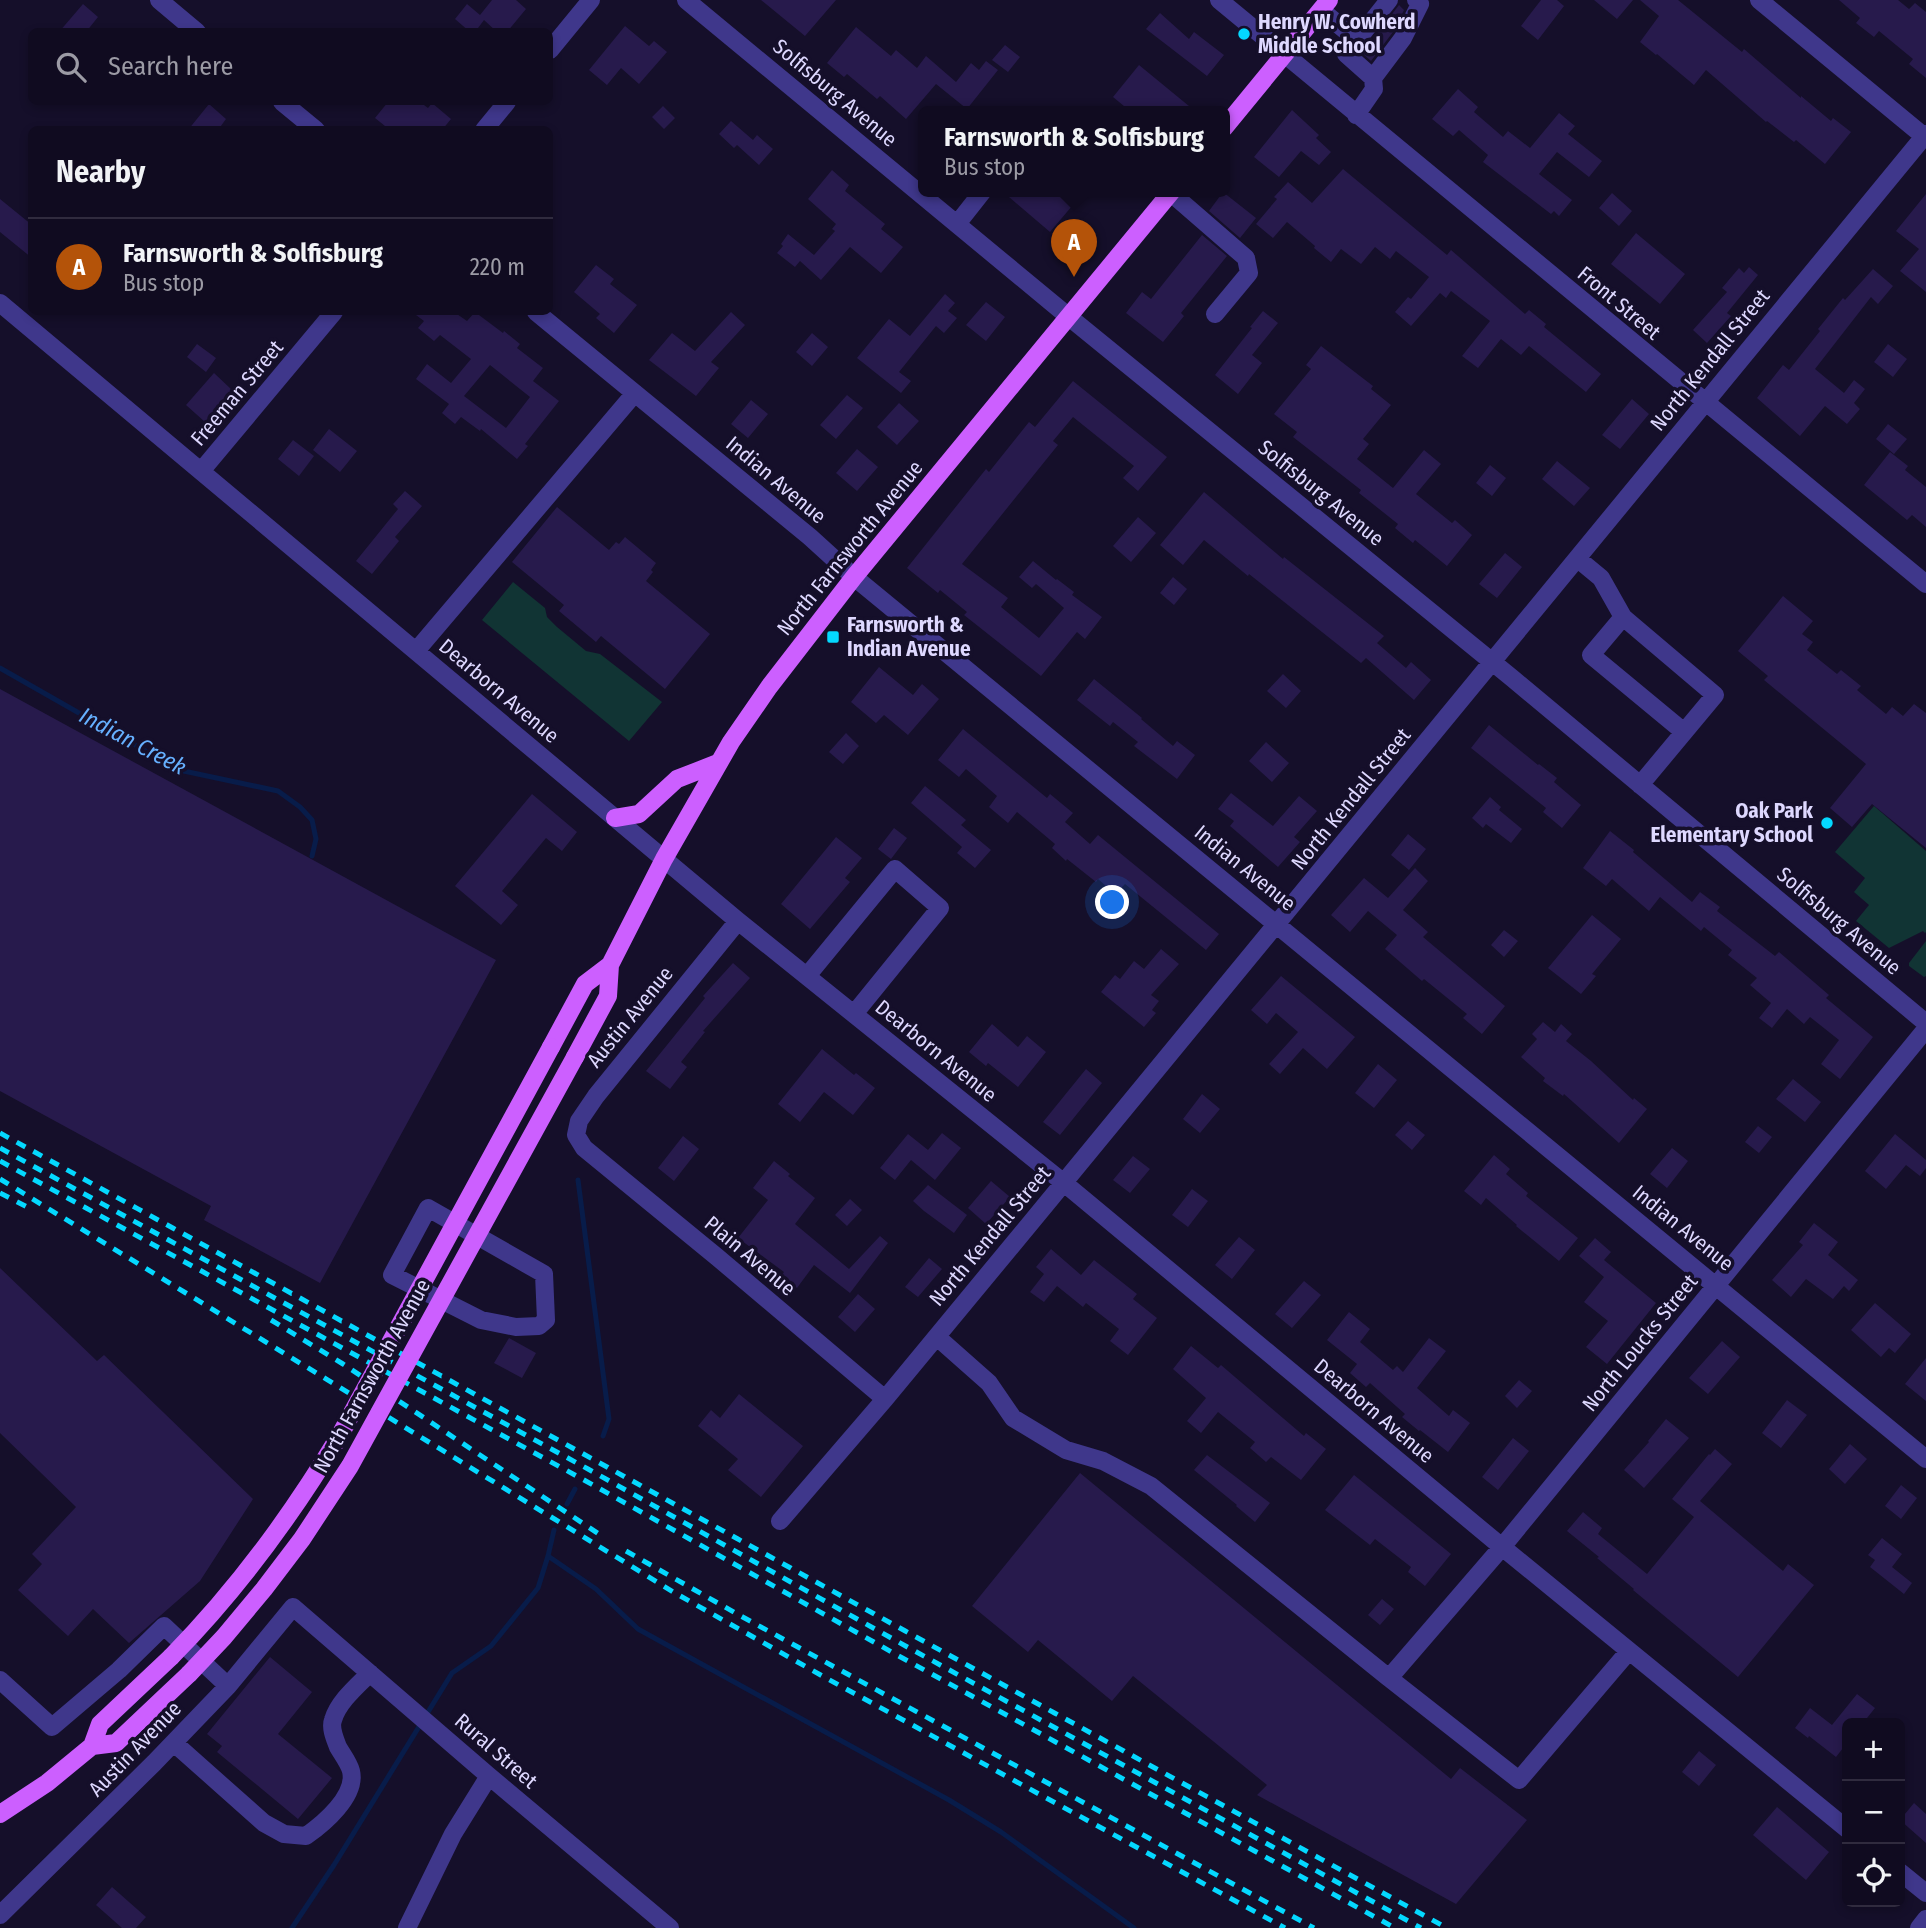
<!DOCTYPE html>
<meta charset="utf-8">
<style>
:root{--surface:#100b20;--page:#191429;--text:#f1f3f6;--muted:#9c9ba5;--line:#302b3e;--accent:#b45309}
body{margin:0;font-family:"Fira Sans Condensed",sans-serif;background:var(--page);color:var(--text)}
.controls{position:absolute;right:21px;bottom:21px;display:grid;overflow:hidden;border-radius:10px;box-shadow:0 4px 10px #0003}
.controls button{width:63px;height:63px;display:grid;place-items:center;padding:0;border:0;border-bottom:2px solid var(--line);background:var(--surface);color:var(--text);font:35px sans-serif}
.you{position:absolute;left:1113px;top:903px;width:24px;height:24px;margin:-18px;border:5px solid #fff;border-radius:50%;background:#1a73e8;box-shadow:0 0 0 10px #1a73e833}
.badge{display:grid;place-items:center;width:46px;height:46px;border-radius:50%;background:var(--accent);color:#fff;font-size:23px;font-weight:700}
.pin{position:absolute;translate:-50% -58px;filter:drop-shadow(0 2px 4px #0008)}
.pin::after{content:'';position:absolute;top:37px;width:24px;height:21px;background:inherit;clip-path:polygon(0 0,100% 0,50% 100%)}
.popup{position:absolute;left:918px;top:106px;width:312px;height:91px;box-sizing:border-box;display:grid;place-content:center;border-radius:10px;background:var(--surface);filter:drop-shadow(0 2px 5px #0005);font-size:23px;white-space:nowrap;color:var(--muted)}
.popup b{font-size:26px;color:var(--text)}
.popup::after{content:'';position:absolute;left:50%;top:100%;margin-left:-14px;border:14px solid transparent;border-top-color:var(--surface)}
.list{margin:0;padding:0;list-style:none}
h2{display:flex;justify-content:space-between;align-items:center;height:91px;margin:0;padding:0 28px;font-size:30px}
h2 small{font-size:23px;font-weight:400;color:var(--muted)}
.list li{display:grid;grid-template-columns:46px 1fr auto;gap:21px;align-items:center;box-sizing:border-box;height:98px;padding:0 28px;border-top:2px solid var(--line)}
.list b{display:block;font-size:26px;white-space:nowrap}
.list p{margin:0;font-size:23px;white-space:nowrap;color:var(--muted)}
.list em{font-size:23px;font-style:normal;color:var(--muted)}
.icon{flex:none;width:38px;height:38px;fill:none;stroke:currentColor;stroke-width:2;stroke-linecap:round;stroke-linejoin:round}
.map{position:relative;flex:none;width:1926px;height:1928px;overflow:hidden}
.search{position:absolute;background:var(--surface);box-shadow:0 4px 10px #0003;left:28px;top:28px;width:525px;height:77px;display:flex;align-items:center;gap:18px;box-sizing:border-box;padding:0 24px;border-radius:10px;color:var(--muted);font-size:26px}
.panel{position:absolute;background:var(--surface);box-shadow:0 4px 10px #0003;left:28px;top:126px;width:525px;height:189px;border-radius:10px}
.map>svg:first-child{display:block}
</style>
<div class="map">
<svg width="1926" height="1928" viewBox="0 0 1926 1928">
<rect width="100%" height="100%" fill="#150f2a"/>
<path fill="#113434" d="M513,582L545,608L547,617L557,627L586,651L600,654L662,702L629,741L482,620Z
M1874,806L1926,851V932L1925,933L1923,931L1889,948L1856,921L1869,905L1854,892L1865,878L1835,852Z
M1926,941V976L1924,977L1909,966V963Z"/>
<g fill="none" stroke-linecap="round" stroke-linejoin="round">
<path stroke="#081c4a" stroke-width="5" d="M0,668L179,770L278,791L300,807L312,820L316,839L312,856
M578,1180L609,1419L603,1436
M567,1504L575,1489
M548,1556L596,1589L638,1629L949,1800L1001,1832L1134,1928
M292,1928L334,1865L452,1673L491,1646L538,1588L548,1556L554,1530"/>
</g>
<path fill="#271a4c" fill-rule="evenodd" d="M492,0H516L526,9L507,32H497L484,20L475,32H470L455,19L467,4L480,15Z
M761,0H836L805,36Z
M1541,0H1557L1564,6L1538,40L1521,26Z
M1594,0H1633L1617,19Z
M1640,0H1678L1742,52L1744,49L1801,98V96L1831,121L1833,118L1851,132L1825,164L1796,140L1794,142L1767,121L1766,122L1706,70L1694,85L1657,54L1656,55L1640,42L1659,16Z
M1839,0H1898L1909,9L1915,3L1926,12V78L1909,64L1913,59L1879,31L1874,37L1856,23L1860,18Z
M83,4L98,17L86,32H59Z
M1399,5L1404,10L1393,32L1371,61L1362,53Z
M1160,13L1189,39L1194,32L1224,55L1207,76L1146,29Z
M625,26L649,46L654,41L667,52L639,84L621,68L607,85L589,70Z
M856,27L891,56L896,50L917,68L926,56L956,82L971,63L979,70L986,61L998,70L967,109L936,84L906,119L880,96L877,99L847,74L844,77L827,63Z
M1005,45L1020,57L1008,72L992,60Z
M1139,65L1195,111H1130L1113,97Z
M1458,89L1478,107L1474,112L1503,137L1508,131L1530,148L1559,113L1575,126L1568,134L1602,161L1589,177L1557,152L1539,174L1572,200L1559,216L1554,211L1551,214L1483,162L1488,155L1459,130L1453,136L1432,119Z
M388,102H420L428,108L432,103L451,119L442,130H390L375,118Z
M209,104L226,119L218,130H188Z
M663,106L675,118L664,129L652,117Z
M1292,110L1319,135L1316,138L1331,152L1319,165L1301,151L1279,177L1254,157Z
M731,121L753,140L757,135L773,149L759,165L737,145L734,148L719,134Z
M1343,169L1447,255L1451,250L1525,314L1529,310L1546,324L1544,327L1601,374L1586,392L1529,346L1521,355L1501,339L1478,368L1462,356L1490,321L1451,291L1446,298L1440,293L1411,326L1395,312L1408,297L1411,299L1429,277L1396,251L1390,259L1375,247L1361,264L1341,249L1331,262L1314,248L1315,246L1287,222L1273,238L1256,224L1277,199L1274,197L1288,182L1312,203Z
M832,170L849,185L845,191L885,224L881,229L903,247L881,273L850,247L821,280L800,261L795,267L777,253L783,246L781,244L788,234L814,255L835,231L832,229L836,224L808,199Z
M1002,191H1069L1078,199L1050,232Z
M1223,192L1256,218L1240,238L1209,211Z
M1612,193L1632,211L1619,226L1599,208Z
M1926,194V292L1900,271L1919,249L1896,231Z
M0,199L32,225V258L0,232Z
M1636,233L1685,274L1660,304L1611,264Z
M1202,235L1227,256L1181,313L1184,316L1163,342L1126,313L1142,292L1151,299Z
M596,265L614,279L610,284L637,305L614,333L596,318L600,314L574,292Z
M1749,267L1758,275L1727,313L1731,316L1707,343L1693,330L1727,292L1722,288L1739,268L1744,273Z
M1873,269L1893,286L1878,304L1871,297L1815,369L1844,393L1854,380L1865,389L1854,403L1860,409L1847,424L1825,406L1800,436L1757,398L1783,365L1789,370L1820,331L1818,329L1843,298L1845,300Z
M945,294L955,303L948,311L957,318L944,333L936,326L899,372L911,381L901,393L857,358L889,319L910,336Z
M986,302L1005,317L986,341L966,325Z
M1263,311L1278,323L1252,355L1262,363L1238,394L1215,375L1252,328L1250,327Z
M412,312H454L467,321L475,312L503,333L504,331L520,344L517,348L543,368L533,381L559,401L525,444L528,446L517,459L481,429L480,431L461,417L455,424L442,413L449,404L416,379L427,364L451,383L471,359L440,335L434,341L418,328L424,321ZM490,365L530,397L506,428L464,396Z
M731,312L745,325L711,362L719,368L696,396L649,360L672,333L695,351Z
M812,333L828,347L812,366L796,352Z
M197,344L216,358L206,372L187,357Z
M1888,344L1907,359L1893,377L1874,362Z
M1321,346L1373,386L1371,389L1391,405L1363,439L1369,444L1357,459L1393,488L1424,450L1441,464L1416,494L1452,523L1455,520L1472,535L1447,566L1415,540L1413,543L1395,528L1398,524L1359,493L1361,490L1293,437L1297,432L1274,414L1311,369L1306,365Z
M214,373L232,390L205,422L186,405Z
M1073,381L1167,457L1138,491L1123,478L1134,466L1073,417L1053,441L1058,445L962,564L1008,598L1001,607L1039,638L1064,608L1036,584L1032,588L1019,577L1033,561L1056,580L1057,579L1074,592L1072,595L1102,617L1085,639L1077,632L1041,676L964,615L967,612L940,590L938,593L907,568L986,469L989,472L1029,422L1035,427Z
M847,395L863,408L836,439L820,425Z
M1632,399L1649,414L1620,449L1602,435Z
M751,400L768,414L748,438L731,424Z
M899,403L919,421L897,445L877,427Z
M1888,424L1907,439L1894,454L1876,439Z
M329,429L357,451L340,472L313,450Z
M293,440L314,456L299,476L278,459Z
M857,449L878,467L857,491L836,473Z
M1890,452L1908,466L1905,470L1926,487V527L1912,515L1907,520L1864,485Z
M1557,461L1590,488L1574,506L1542,479Z
M1490,465L1506,478L1492,496L1476,483Z
M405,491L422,506L395,537L399,541L372,574L356,561L398,509L393,504Z
M1204,492L1283,559L1284,557L1384,636L1377,643L1406,668L1411,662L1431,680L1414,700L1366,658L1361,663L1249,574L1248,576L1204,540L1183,565L1160,545Z
M557,507L609,550L616,542L619,544L625,537L656,563L651,570L653,572L646,581L710,634L665,689L601,636L596,642L559,611L564,605L512,562Z
M1138,517L1156,533L1131,562L1113,546Z
M1505,553L1522,567L1497,598L1479,584Z
M1173,577L1187,589L1174,605L1160,593Z
M1783,596L1813,621L1802,634L1813,642L1807,650L1837,674L1841,670L1861,686L1857,690L1886,714L1892,707L1903,716L1914,704L1926,713V848L1872,804L1852,827L1830,808L1866,764L1764,680L1768,676L1738,651Z
M879,667L913,695L922,684L939,699L908,735L884,715L876,723L851,702Z
M1283,674L1301,691L1286,708L1267,691Z
M1094,679L1142,718L1141,719L1173,746L1177,741L1195,755L1177,779L1134,746L1138,742L1113,722L1110,726L1077,700Z
M0,689L496,960L320,1283L204,1220L211,1206L0,1091Z
M1489,725L1538,765L1539,764L1557,778L1554,782L1581,805L1562,828L1543,812L1546,808L1471,748Z
M963,729L1047,798L1050,794L1073,813L1065,822L1090,844L1098,835L1219,934L1206,950L1125,884L1115,894L1098,879L1096,882L1067,859L1066,861L1052,848L1055,844L1017,812L1008,823L989,807L997,796L966,769L959,777L938,760Z
M846,733L859,746L843,764L829,752Z
M1266,742L1289,763L1272,782L1249,761Z
M925,786L966,820L961,825L991,850L975,868L957,853L962,847L911,803Z
M1231,793L1273,826L1299,796L1317,811L1294,837L1300,842L1278,867L1230,826L1234,821L1218,809Z
M532,794L577,832L562,851L546,838L502,891L518,905L501,925L455,886Z
M1490,797L1501,807L1499,810L1522,829L1511,843L1486,824L1483,828L1472,818Z
M894,828L907,838L891,859L878,849Z
M1610,831L1634,850L1633,852L1692,902L1700,892L1720,907L1717,911L1775,956L1779,952L1829,995L1826,998L1873,1037L1840,1079L1821,1064L1839,1040L1810,1017L1804,1024L1787,1009L1772,1028L1759,1018L1771,1003L1750,985L1757,978L1728,955L1732,950L1704,927L1701,931L1660,897L1649,911L1612,879L1606,886L1583,868Z
M1408,834L1426,849L1409,870L1391,855Z
M836,837L862,858L845,878L850,882L810,929L781,904Z
M1415,868L1428,881L1403,910L1428,932L1423,937L1505,1006L1482,1034L1463,1018L1467,1014L1424,979L1422,981L1385,949L1397,935L1368,911L1350,932L1331,915L1364,878L1388,898Z
M1592,915L1621,939L1592,974L1596,976L1581,994L1548,968Z
M1504,930L1518,941L1504,957L1491,945Z
M1161,949L1179,964L1151,995L1159,1001L1152,1010L1156,1013L1144,1027L1101,992L1115,975L1120,979L1134,961L1144,969Z
M733,963L750,978L703,1031L705,1032L681,1062L687,1067L670,1089L646,1071L705,998L703,996Z
M1281,976L1355,1037L1327,1069L1303,1048L1280,1074L1269,1064L1298,1032L1276,1013L1267,1024L1251,1010Z
M1543,1022L1555,1032L1561,1024L1572,1034L1566,1041L1591,1061L1633,1100L1634,1098L1647,1109L1619,1143L1564,1094L1563,1096L1543,1081L1545,1078L1521,1057L1537,1039L1532,1034Z
M992,1024L1018,1047L1027,1036L1046,1052L1018,1087L988,1063L986,1066L969,1052Z
M822,1049L854,1075L856,1073L875,1088L853,1115L824,1092L800,1122L778,1104Z
M1378,1064L1397,1080L1374,1108L1355,1093Z
M1086,1069L1102,1083L1060,1135L1043,1122Z
M1793,1079L1821,1102L1805,1122L1776,1099Z
M1202,1094L1220,1109L1200,1133L1183,1119Z
M1408,1121L1425,1135L1412,1150L1395,1135Z
M1758,1126L1772,1137L1759,1153L1745,1142Z
M942,1133L961,1148L935,1180L911,1160L895,1180L880,1168L908,1134L928,1150Z
M1895,1134L1926,1160V1168L1920,1176L1906,1165L1886,1189L1865,1171Z
M683,1136L699,1149L674,1181L658,1168Z
M1672,1148L1688,1161L1667,1188L1650,1174Z
M1494,1155L1510,1169L1506,1174L1528,1193L1526,1196L1578,1238L1559,1261L1516,1226L1517,1225L1486,1198L1481,1205L1464,1191Z
M1133,1156L1150,1169L1130,1193L1113,1180Z
M774,1161L790,1174L788,1176L815,1198L795,1224L849,1269L880,1236L888,1243L850,1293L814,1265L797,1288L781,1276L784,1272L738,1238L768,1200L753,1188Z
M991,1181L1010,1197L986,1224L968,1208Z
M928,1185L967,1215L954,1233L924,1211L913,1201Z
M1192,1189L1208,1201L1188,1227L1172,1215Z
M850,1199L862,1210L847,1226L835,1215Z
M1814,1223L1838,1242L1828,1255L1858,1280L1849,1291L1844,1286L1833,1299L1806,1279L1791,1297L1772,1280L1803,1245L1799,1242Z
M1239,1237L1255,1250L1232,1279L1215,1265Z
M1595,1238L1611,1252L1604,1260L1656,1303L1607,1364L1586,1347L1608,1321L1584,1302L1604,1277L1579,1256Z
M1051,1249L1081,1275L1094,1260L1137,1294L1133,1299L1157,1318L1128,1355L1110,1341L1119,1329L1086,1303L1083,1307L1057,1286L1044,1302L1030,1292L1044,1274L1036,1267Z
M929,1258L942,1269L918,1297L905,1287Z
M0,1268L97,1361L104,1355L253,1499L200,1581L129,1643L93,1609L68,1636L18,1590L42,1564L32,1554L76,1507L0,1433Z
M1304,1281L1321,1295L1292,1328L1275,1314Z
M858,1294L875,1309L855,1332L838,1317Z
M1875,1303L1911,1334L1895,1353L1889,1348L1881,1357L1851,1330Z
M1349,1312L1370,1329L1360,1342L1393,1370L1397,1366L1403,1372L1429,1338L1446,1351L1417,1388L1449,1416L1453,1410L1470,1423L1448,1452L1420,1430L1419,1431L1402,1417L1405,1414L1370,1383L1366,1387L1350,1373L1357,1364L1327,1340Z
M509,1338L536,1353L522,1378L494,1363Z
M1722,1341L1740,1357L1708,1394L1689,1378Z
M1191,1346L1218,1368L1221,1365L1304,1436L1306,1433L1326,1449L1301,1480L1271,1457L1266,1462L1250,1448L1255,1442L1218,1412L1201,1433L1187,1421L1206,1398L1173,1369Z
M1926,1358V1401L1905,1384Z
M1519,1380L1532,1391L1517,1408L1505,1396Z
M739,1394L803,1446L761,1497L728,1470L738,1459L698,1426L711,1410L720,1418Z
M1787,1400L1807,1415L1781,1448L1762,1433Z
M1666,1419L1689,1438L1644,1488L1624,1470L1649,1442L1648,1441Z
M1513,1438L1529,1451L1498,1490L1482,1477Z
M1850,1444L1867,1459L1845,1484L1829,1469Z
M1715,1449L1732,1464L1700,1501L1783,1571L1788,1564L1814,1585L1738,1677L1633,1590L1634,1589L1597,1558L1599,1557L1567,1531L1583,1512L1602,1528L1598,1534L1647,1574L1694,1517L1672,1499L1709,1454L1710,1455Z
M1207,1455L1270,1503L1255,1522L1236,1506L1237,1505L1194,1470Z
M1080,1473L1451,1779L1460,1768L1527,1820L1456,1904L1257,1795L1267,1785L1133,1676L1112,1701L1038,1640L1028,1652L972,1606Z
M1354,1475L1451,1554L1425,1586L1408,1572L1411,1567L1375,1539L1370,1545L1325,1510Z
M1901,1485L1917,1498L1901,1519L1885,1506Z
M1882,1538L1902,1554L1892,1567L1912,1583L1904,1594L1870,1567L1875,1560L1868,1555Z
M1382,1599L1394,1609L1380,1625L1368,1615Z
M270,1657L312,1692L278,1734L332,1778L298,1819L217,1752L222,1746L207,1734Z
M1857,1694L1875,1708L1863,1723H1847V1743L1836,1757L1809,1736L1808,1738L1795,1728L1810,1708L1832,1725Z
M1699,1751L1716,1765L1699,1786L1682,1772Z
M1914,1803L1926,1814V1843L1900,1820Z
M1777,1807L1829,1852L1806,1880L1753,1835Z
M112,1887L146,1917L136,1928H122L96,1905Z"/>
<g fill="none" stroke-linecap="round" stroke-linejoin="round">
<path stroke="#3f378b" stroke-width="18" d="M159,0L197,32
M686,0L1069,317L1512,678L1926,1023
M1219,0L1926,584
M1389,0L1346,54L1373,78L1403,38L1420,4L1416,0
M1759,0L1926,138
M1321,10L1357,40
M550,50L591,0
M282,102L316,130
M1356,115L1374,89L1373,78
M484,130L507,102
M1171,193L1246,258L1249,273L1215,314
M957,224L983,191
M0,303L738,921L1064,1183L1502,1547L1847,1829
M536,312L810,537L854,577L1926,1459
M202,470L334,312
M1578,559L1601,578L1623,617L1715,695L1640,785
M1623,617L1591,655L1684,732
M416,651L635,393
M738,921L596,1096L579,1121L576,1135L584,1148L717,1257L885,1399
M807,976L895,869L940,908L854,1014
M428,1208L544,1274L546,1320L539,1326L516,1327L481,1320L392,1275Z
M937,1337L989,1383L1013,1418L1066,1450L1103,1461L1151,1486L1389,1678
M780,1521L885,1399L1047,1203L1926,134
M1629,1651L1519,1780L1389,1678L1502,1547L1926,1029
M0,1680L52,1727L119,1670L164,1626L228,1686
M174,1743L264,1823L284,1834L306,1836C323,1824 357,1796 351,1771C349,1763 342,1754 338,1747C335,1739 330,1728 333,1720C338,1702 357,1686 370,1673
M1900,1872L1926,1893
M0,1915L154,1763L228,1686L293,1607L489,1776L670,1928
M407,1928L453,1834L489,1776
M1919,1928L1926,1919"/>
<path stroke="#cc5fff" stroke-width="18" d="M1224,128L1329,0
M615,818L639,814L677,779L718,763
M551,1047L585,984L610,965
M575,1057L608,996L610,965L664,859L731,742L769,687L854,577L1172,191
M92,1746L100,1724L171,1657
M0,1814L47,1783L92,1746L116,1743L189,1674"/>
<path stroke="#04d8ff" stroke-width="5" stroke-dasharray="10 9" stroke-linecap="butt" d="M0,1133C482,1398 964,1664 1447,1928
M0,1148L588,1469L911,1649L1421,1928
M0,1161L584,1480L897,1655L1395,1928
M0,1179L675,1593L826,1678L1285,1928
M0,1193L31,1209
M271,1320L343,1364L605,1538
M626,1551L739,1615L1314,1928"/>
<path stroke="#cc5fff" stroke-width="18" d="M171,1657C237,1590 292,1515 340,1435L551,1047
M189,1674L224,1637L264,1589L302,1539L350,1466L575,1057"/>
</g>
<g fill="#04d8ff" stroke="#150f2a" stroke-width="2.5">
<circle cx="1244" cy="34" r="7"/>
<rect x="826" y="630" width="14" height="14" rx="3.5"/>
<circle cx="1827" cy="823" r="7"/>
</g>
<g text-anchor="middle" dominant-baseline="central" stroke-width="7" stroke-linejoin="round" paint-order="stroke">
<g font-size="21" font-weight="bold" fill="#ded8ff" stroke="#150f2a" text-anchor="start">
<text x="1258" y="22">Henry W. Cowherd<tspan x="1258" dy="24">Middle School</tspan></text>
<text x="847" y="625">Farnsworth &amp;<tspan x="847" dy="24">Indian Avenue</tspan></text>
<text x="1813" y="811" text-anchor="end">Oak Park<tspan x="1813" dy="24">Elementary School</tspan></text>
</g>
<g font-size="21" fill="#ded8ff" stroke="#150f2a">
<text transform="translate(835 93) rotate(40)">Solfisburg Avenue</text>
<text transform="translate(1619 303) rotate(40)">Front Street</text>
<text transform="translate(1710 360) rotate(-51)">North Kendall Street</text>
<text transform="translate(237 393) rotate(-50)">Freeman Street</text>
<text transform="translate(776 480) rotate(40)">Indian Avenue</text>
<text transform="translate(1321 493) rotate(39)">Solfisburg Avenue</text>
<text transform="translate(850 548) rotate(-51)">North Farnsworth Avenue</text>
<text transform="translate(499 691) rotate(40)">Dearborn Avenue</text>
<text transform="translate(1351 799) rotate(-51)">North Kendall Street</text>
<text transform="translate(1245 868) rotate(39)">Indian Avenue</text>
<text transform="translate(1839 921) rotate(40)">Solfisburg Avenue</text>
<text transform="translate(630 1017) rotate(-51)">Austin Avenue</text>
<text transform="translate(936 1051) rotate(39)">Dearborn Avenue</text>
<text transform="translate(1683 1228) rotate(39)">Indian Avenue</text>
<text transform="translate(990 1236) rotate(-50)">North Kendall Street</text>
<text transform="translate(750 1256) rotate(40)">Plain Avenue</text>
<text transform="translate(1640 1343) rotate(-51)">North Loucks Street</text>
<text transform="translate(372 1376) rotate(-61)">North Farnsworth Avenue</text>
<text transform="translate(1374 1411) rotate(40)">Dearborn Avenue</text>
<text transform="translate(135 1749) rotate(-46)">Austin Avenue</text>
<text transform="translate(496 1751) rotate(41)">Rural Street</text>
</g>
<g font-size="23" font-style="italic" fill="#66b0ff" stroke="#150f2a">
<text transform="translate(133 741) rotate(28)">Indian Creek</text>
</g>
</g>
</svg>
<div class="controls">
<button>+</button>
<button>−</button>
<button><svg class="icon" aria-label="locate" viewBox="0 0 24 24"><circle cx="12" cy="12" r="6"/><path d="M12 2v4M12 18v4M2 12h4M18 12h4"/></svg></button>
</div>
<div class="you"></div>
<div class="pin badge" style="left:1074px;top:277px">A</div>
<div class="popup"><b>Farnsworth &amp; Solfisburg</b>Bus stop</div>
<div class="search"><svg class="icon" aria-label="search" viewBox="0 0 24 24"><circle cx="10" cy="10" r="6"/><path d="M15 15l6 6"/></svg>Search here</div>
<section class="panel">
<h2>Nearby<small></small></h2>
<ul class="list">
<li><span class="badge">A</span><div><b>Farnsworth &amp; Solfisburg</b><p>Bus stop</p></div><em>220 m</em></li>
</ul>
</section>
</div>
